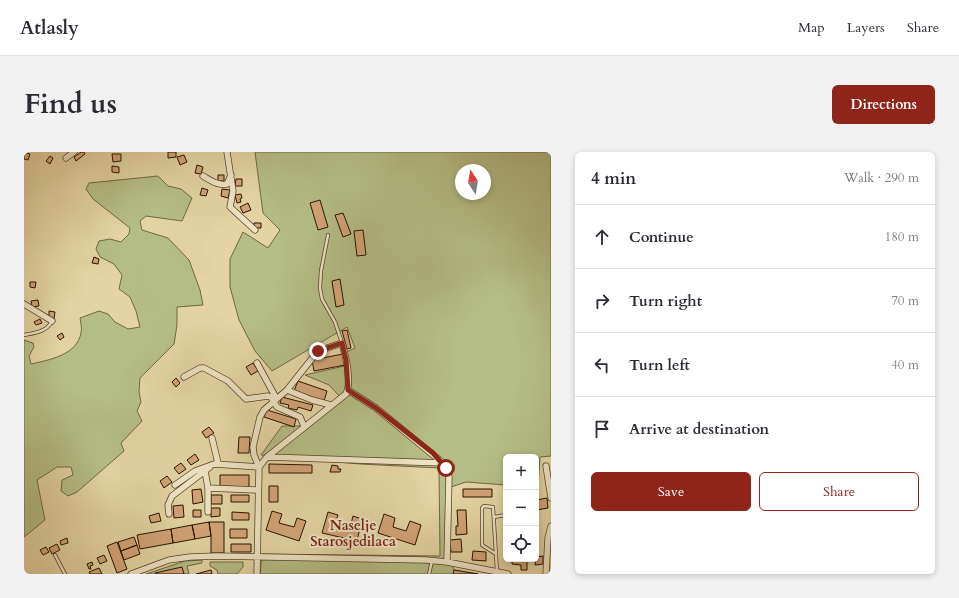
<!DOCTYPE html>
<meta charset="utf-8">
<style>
:root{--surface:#fff;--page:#f2f2f3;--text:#2b2b33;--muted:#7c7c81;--line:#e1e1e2;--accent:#8f2418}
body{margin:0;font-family:Cardo,serif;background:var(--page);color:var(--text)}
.controls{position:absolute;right:12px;bottom:12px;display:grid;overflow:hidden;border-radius:6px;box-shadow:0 2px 6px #0003}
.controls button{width:36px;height:36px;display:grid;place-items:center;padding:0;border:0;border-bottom:1px solid var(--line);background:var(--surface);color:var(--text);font:20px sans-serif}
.compass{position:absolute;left:431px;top:12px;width:36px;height:36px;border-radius:50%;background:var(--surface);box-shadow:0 2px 6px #0003;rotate:348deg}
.stop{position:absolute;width:12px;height:12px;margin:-9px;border:3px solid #8f2418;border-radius:50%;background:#fff}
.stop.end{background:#8f2418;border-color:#fff;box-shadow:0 1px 4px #0008}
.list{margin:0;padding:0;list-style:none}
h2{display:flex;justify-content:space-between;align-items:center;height:52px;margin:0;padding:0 16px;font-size:17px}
h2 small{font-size:13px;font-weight:400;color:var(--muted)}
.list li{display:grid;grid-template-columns:26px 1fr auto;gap:12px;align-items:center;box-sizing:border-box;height:64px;padding:0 16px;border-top:1px solid var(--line)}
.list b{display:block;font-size:15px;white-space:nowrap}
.list em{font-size:13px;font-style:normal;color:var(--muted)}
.actions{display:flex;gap:8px;padding:12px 16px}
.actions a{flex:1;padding:9px 0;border:1px solid var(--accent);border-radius:6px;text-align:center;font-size:14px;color:var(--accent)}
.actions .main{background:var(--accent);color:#fff}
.icon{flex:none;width:22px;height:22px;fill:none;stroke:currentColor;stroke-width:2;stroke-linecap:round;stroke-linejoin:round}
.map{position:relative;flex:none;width:527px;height:422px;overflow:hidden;border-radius:6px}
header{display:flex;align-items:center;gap:24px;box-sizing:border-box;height:56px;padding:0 20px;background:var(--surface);border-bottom:1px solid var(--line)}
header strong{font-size:19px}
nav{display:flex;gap:22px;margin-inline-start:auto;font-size:14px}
.intro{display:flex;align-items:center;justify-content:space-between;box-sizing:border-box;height:96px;padding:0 24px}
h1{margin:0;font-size:28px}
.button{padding:10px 18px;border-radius:6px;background:var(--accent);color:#fff;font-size:14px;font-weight:700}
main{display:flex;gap:24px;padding:0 24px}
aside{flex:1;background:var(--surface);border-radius:6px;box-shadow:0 2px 6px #0003}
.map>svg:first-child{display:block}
</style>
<header>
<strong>Atlasly</strong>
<nav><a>Map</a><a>Layers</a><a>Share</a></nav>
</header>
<div class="intro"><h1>Find us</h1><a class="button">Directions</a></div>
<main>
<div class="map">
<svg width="527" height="422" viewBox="0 0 527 422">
<rect width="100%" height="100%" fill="#e4d4a3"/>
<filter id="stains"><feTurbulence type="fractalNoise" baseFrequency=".005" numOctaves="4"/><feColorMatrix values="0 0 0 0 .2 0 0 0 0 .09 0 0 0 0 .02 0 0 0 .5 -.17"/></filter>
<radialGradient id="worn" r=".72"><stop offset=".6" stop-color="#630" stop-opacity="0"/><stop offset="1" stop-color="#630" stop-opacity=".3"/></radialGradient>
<path fill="#b4bd85" stroke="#6c6842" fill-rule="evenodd" d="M231,0H527V304L516,305L514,335H512V305H482V333L442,330L427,335L425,404L430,418L454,422H236L238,402L416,404L415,316L336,312L237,303L258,274H283L318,247L305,233L281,223L325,213L323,200L331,196L323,175L248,219L231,199L215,168L206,135V107L219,80L244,96L256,78L239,61ZM437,18H461V42H437Z
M134,24L144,34L157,37L168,46L158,69L122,64L116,69L118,78L144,86L165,108L176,138L179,153L153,155V173L150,192L116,226L115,240L117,250L113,259L118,269L97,291L100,299L53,340L44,344L37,339L38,328L49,323L47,315H33L13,328L21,368L0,385V188L9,191L10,195L5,204L7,212C25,208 53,203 57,181C58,177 57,171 56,166L75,159L84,162L91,170L104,177L116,175L112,159L106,145L95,137L98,123L90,112L76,105L72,97L75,89L86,87L97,90L105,82L106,76L69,47L62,37L65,31Z
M178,408V411L163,414L165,422H122L161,409Z
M186,410H219V415L213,422H194L193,418L186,414Z"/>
<path fill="#d2a377" stroke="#251300" d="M0,0L6,2L4,8L0,7Z
M57,0H60L61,2L52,9L50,5Z
M144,0H152V5L144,6Z
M88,2H97V9L89,10Z
M160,3L163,10L156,13L153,5Z
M26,4L29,6L26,12L22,9Z
M173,13L179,15L177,22L171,21Z
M88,14L95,15V21L88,20Z
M194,23H200V29H194Z
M212,27H218V34H211Z
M178,36L184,38L182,44L176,43Z
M198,37L206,38L204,46L197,44Z
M217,42L218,46L216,47L217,50L213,51L211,43Z
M296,48L304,75L294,78L286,51Z
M224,51L227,58L219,61L216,55Z
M319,61L327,82L319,85L311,63Z
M230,71H237V76H230Z
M339,78L342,103L333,104L330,79Z
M70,105L75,107L74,112L68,111Z
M316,127L320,153L312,155L308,129Z
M6,130H12L11,136L6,135Z
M14,148L15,154L8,155L7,149Z
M25,159L31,160L30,167L25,166Z
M16,167L18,171L12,173L10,170Z
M323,178L327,196L323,197L318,179Z
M38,181L40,185L36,188L33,184Z
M319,202L321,213L290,219L288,208Z
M229,211L234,219L227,223L222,215Z
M152,226L156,231L152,235L148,230Z
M274,229L303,239L300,249L270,239Z
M258,245L289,253L287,259L274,255L273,258L264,256L265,253L256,251Z
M243,258L272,267L270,275L240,265Z
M185,275L190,281L182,286L178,280Z
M215,285H226L225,301H214Z
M171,302L175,308L167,313L163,308Z
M157,311L162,317L155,322L150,316Z
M245,312L288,313V321H245Z
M308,313L314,314V317H317L316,320H306Z
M196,323H225V335L196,334Z
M143,324L148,330L140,336L136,329Z
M245,334H254V350H245Z
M177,337L179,350L169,352L168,338Z
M439,337H468V345H439Z
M187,343H198V352H187Z
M207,343H225V350H207Z
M523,346L524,356L513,358L512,348Z
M159,353L160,365L150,366L149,354Z
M187,356H196V364L187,365Z
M169,358H177V365H169Z
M433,358H442L443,382L432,383V374H434Z
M248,359L258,362L255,371L270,375L273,366L282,369L275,389L242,378Z
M208,360L225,361V368H208Z
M304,360L314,363L311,372L326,376L329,364L338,367L333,389L298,381Z
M135,361L137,369L127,371L125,364Z
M360,362L371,366L369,375L382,379L386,369L397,373L391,393L354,381Z
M185,370L187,384L171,387L168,373Z
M185,370H200V401H187V384Z
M168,373L171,387L149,391L147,377Z
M147,377L149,391L116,397L113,383Z
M206,377H223V386H206Z
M110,385L113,393L97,399L94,390Z
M43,386L44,391L37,393L36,389Z
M437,387L438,400H427L426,388Z
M93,390L103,417L93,421L83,394Z
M33,392L36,398L28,402L25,396Z
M207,392H227V400H207Z
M113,393L116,402L100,408L97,399Z
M22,395L25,400L19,403L16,398Z
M449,399L462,400V409L448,408Z
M80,403L83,409L76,412L73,406Z
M519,404V412L511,413L512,405Z
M488,407H503V418H497V413L488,412Z
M68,410L69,413L66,414L67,417H65L63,412Z
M158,415L160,422H132L131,421Z
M75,416L78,422H66L65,420Z
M187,418L188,422H172Z
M430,418L454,422H429Z"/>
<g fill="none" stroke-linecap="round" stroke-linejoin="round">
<g stroke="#554329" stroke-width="4">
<path id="service" d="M304,83L297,119L296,136L298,147L311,170L318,191
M0,183C10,181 23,180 28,169
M470,365L482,363
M472,402L458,393V356L460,354L469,355L473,419
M31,403L41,422
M405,422L408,409"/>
</g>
<g stroke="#554329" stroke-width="7">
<path id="minor" d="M203,0L209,39L206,55L231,78
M42,6L50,0
M179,24C186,28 194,34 203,32L207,23
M0,152L28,169
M233,211L251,244L250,249
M160,225L176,216H180L204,229L222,247L244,244L247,245L253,255L276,265L280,274
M263,238L288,248L307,253
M324,238L352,256L419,311
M188,286L194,311
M243,305L419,311L422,316L425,325L423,410
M522,314L527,346
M181,319L184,336V360
M151,333L171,319L190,312L235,315
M184,336L234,338
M145,362L144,353L148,344L186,315
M107,422L145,408L166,405L192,404L402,408L423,410L484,422
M233,422L235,315L243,305L322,242C328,229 322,205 318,191L294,199L263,238L240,258L236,265L229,295L230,303L235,315
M522,422L524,386L527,374"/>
</g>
<use href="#service" stroke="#ede3c3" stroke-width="2.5"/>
<use href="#minor" stroke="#ede3c3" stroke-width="5.5"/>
</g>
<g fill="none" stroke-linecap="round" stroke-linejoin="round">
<path stroke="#8f2418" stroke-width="5" d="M294,199L318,191L322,208L324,238L352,256L409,301L422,316"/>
</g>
<g text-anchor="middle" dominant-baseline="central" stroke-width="4" stroke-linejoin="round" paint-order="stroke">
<g font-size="14" font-weight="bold" fill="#7a1f14" stroke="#ede3c3">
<text x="329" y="373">Naselje<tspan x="329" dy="16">Starosjedilaca</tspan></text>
</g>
</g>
<rect width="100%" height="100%" filter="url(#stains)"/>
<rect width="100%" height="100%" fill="url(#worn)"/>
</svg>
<div class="controls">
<button>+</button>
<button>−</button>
<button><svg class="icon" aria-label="locate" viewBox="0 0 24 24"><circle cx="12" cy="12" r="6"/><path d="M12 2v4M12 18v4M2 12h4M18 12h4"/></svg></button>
</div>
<svg class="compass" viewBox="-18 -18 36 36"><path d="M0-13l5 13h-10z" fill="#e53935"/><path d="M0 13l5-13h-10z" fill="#7c7c81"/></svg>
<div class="stop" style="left:422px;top:316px"></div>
<div class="stop end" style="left:294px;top:199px"></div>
</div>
<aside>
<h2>4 min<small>Walk · 290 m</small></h2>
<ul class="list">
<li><svg class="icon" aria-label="ahead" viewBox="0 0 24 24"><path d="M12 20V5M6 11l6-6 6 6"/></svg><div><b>Continue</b></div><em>180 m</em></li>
<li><svg class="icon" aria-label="right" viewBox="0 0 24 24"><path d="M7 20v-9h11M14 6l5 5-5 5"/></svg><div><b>Turn right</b></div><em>70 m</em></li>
<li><svg class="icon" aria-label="left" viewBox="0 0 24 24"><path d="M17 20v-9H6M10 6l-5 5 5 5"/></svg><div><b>Turn left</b></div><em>40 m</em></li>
<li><svg class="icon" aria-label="arrive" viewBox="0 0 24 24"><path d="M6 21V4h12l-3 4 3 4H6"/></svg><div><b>Arrive at destination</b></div></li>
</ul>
<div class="actions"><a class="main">Save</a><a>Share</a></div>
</aside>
</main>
